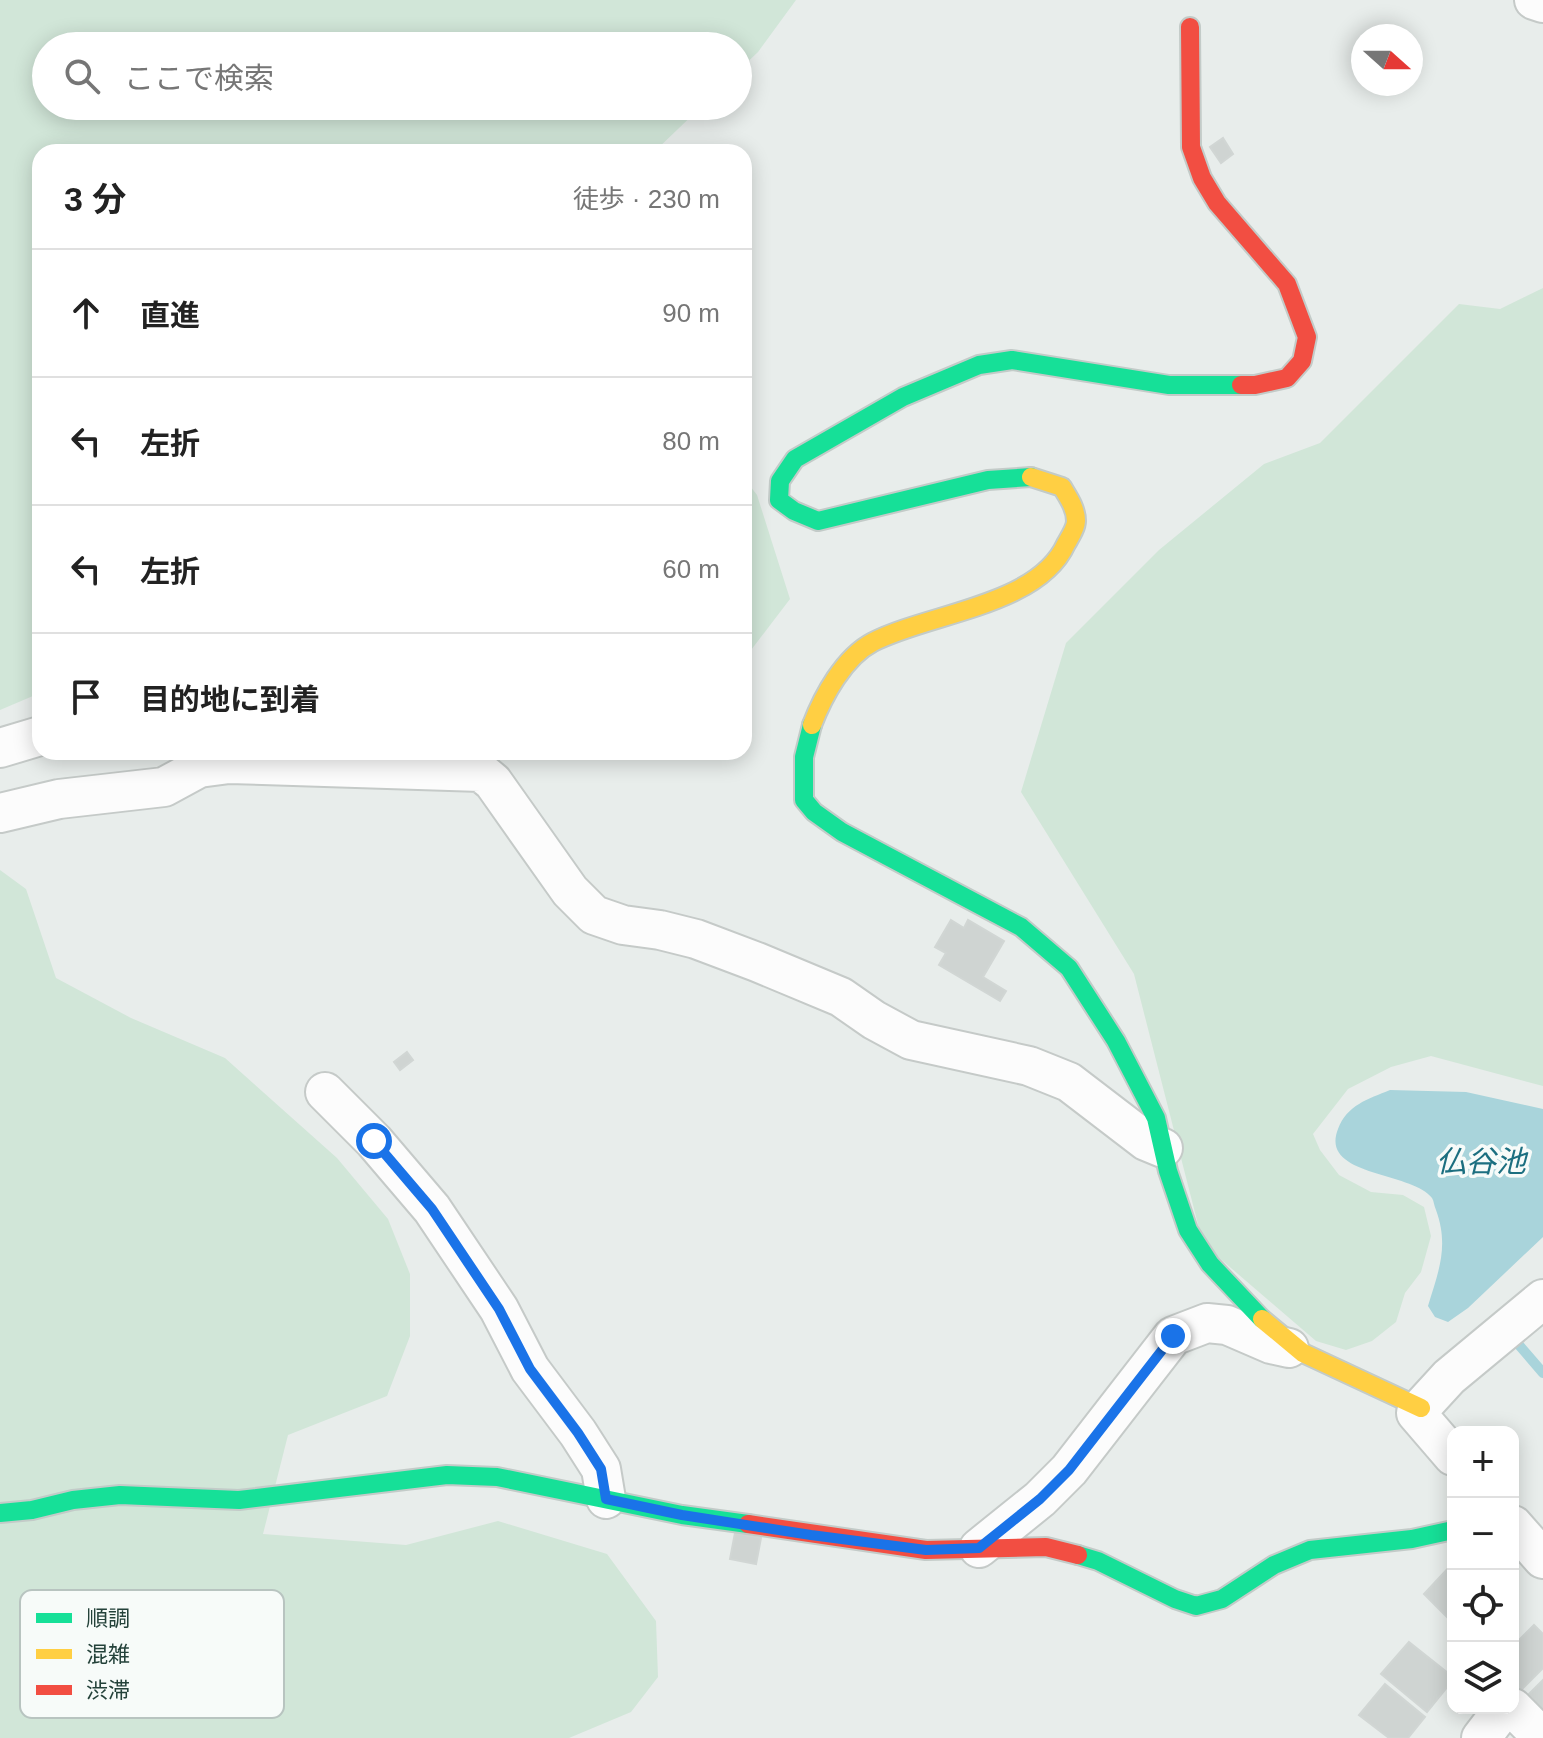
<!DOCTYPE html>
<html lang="ja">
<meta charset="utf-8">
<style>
:root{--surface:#fff;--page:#f6f6f6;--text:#222;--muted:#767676;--line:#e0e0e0}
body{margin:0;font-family:Helvetica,"Noto Sans JP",sans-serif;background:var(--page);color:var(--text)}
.controls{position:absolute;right:24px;bottom:24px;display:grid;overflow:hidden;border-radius:16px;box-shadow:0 4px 20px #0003}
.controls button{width:72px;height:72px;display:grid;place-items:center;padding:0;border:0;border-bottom:2px solid var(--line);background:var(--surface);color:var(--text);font:40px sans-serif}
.compass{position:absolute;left:1351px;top:24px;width:72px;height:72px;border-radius:50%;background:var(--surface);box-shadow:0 4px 20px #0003;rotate:111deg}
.stop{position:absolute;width:24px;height:24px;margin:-18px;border:6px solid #1a73e8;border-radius:50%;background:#fff}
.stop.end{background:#1a73e8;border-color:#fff;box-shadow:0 2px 8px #0008}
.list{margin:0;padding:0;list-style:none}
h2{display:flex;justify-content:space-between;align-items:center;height:104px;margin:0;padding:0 32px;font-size:34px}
h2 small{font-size:26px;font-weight:400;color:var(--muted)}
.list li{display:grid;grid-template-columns:52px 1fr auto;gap:24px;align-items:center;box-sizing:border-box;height:128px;padding:0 32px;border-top:2px solid var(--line)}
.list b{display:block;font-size:30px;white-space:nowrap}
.list em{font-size:26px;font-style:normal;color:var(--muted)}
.icon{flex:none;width:44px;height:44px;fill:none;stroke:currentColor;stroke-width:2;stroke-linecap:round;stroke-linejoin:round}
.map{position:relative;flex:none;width:1543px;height:1738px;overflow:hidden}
.search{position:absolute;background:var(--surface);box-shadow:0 4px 20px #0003;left:32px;top:32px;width:720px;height:88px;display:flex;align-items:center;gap:20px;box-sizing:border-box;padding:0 28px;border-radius:44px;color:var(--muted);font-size:30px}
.panel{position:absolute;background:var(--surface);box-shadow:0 4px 20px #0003;left:32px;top:144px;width:720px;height:616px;border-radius:24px}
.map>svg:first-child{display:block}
</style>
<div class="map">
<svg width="1543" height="1738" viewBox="0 0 1543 1738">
<rect width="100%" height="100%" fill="#e8edeb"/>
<path fill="#d1e6d8" d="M0,0H796L758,52L738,71V46H46V106H702L654,152H40V693L0,710Z
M1543,288V1086L1431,1056L1391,1067L1348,1089L1313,1134L1320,1150L1339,1175L1371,1192L1403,1195L1424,1207L1431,1236L1421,1272L1405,1293L1396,1322L1372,1341L1346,1350L1316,1341L1203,1244L1134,974L1021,792L1066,643L1159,550L1264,464L1320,443L1459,304L1500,309Z
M744,478L757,495L790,599L748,654H744Z
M0,870L26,889L56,978L131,1018L225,1058L337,1158L388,1219L410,1274V1336L387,1396L288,1435L263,1534L406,1545L498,1521L607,1554L656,1621L658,1677L631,1712L569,1738H0Z"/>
<path fill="#a9d4db" d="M1390,1090L1466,1092L1543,1109V1237L1468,1308L1448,1322L1435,1317L1428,1306C1439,1270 1449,1246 1436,1210C1434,1206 1434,1201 1432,1198C1412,1171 1319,1177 1338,1129C1347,1105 1368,1099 1390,1090Z"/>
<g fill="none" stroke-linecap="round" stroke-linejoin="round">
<path stroke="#a9d4db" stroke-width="10" d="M1519,1345L1543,1373"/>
</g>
<path fill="#cfd4d2" stroke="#d1d6d4" stroke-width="2" d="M1223,138L1233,154L1221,163L1210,147Z
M951,920L964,928L968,920L1004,941L983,977L1006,991L1000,1001L939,965L946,953L935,947Z
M407,1052L413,1060L400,1070L394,1062Z
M735,1533L761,1538L756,1564L730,1559Z
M1452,1564L1453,1617L1450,1620L1424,1594Z
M1534,1625L1543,1634V1668L1517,1694L1513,1690V1646Z
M1409,1642L1453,1677V1680L1427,1712L1381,1674Z
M1543,1680V1718L1523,1700Z
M1385,1684L1425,1717L1408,1738H1389L1359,1715Z"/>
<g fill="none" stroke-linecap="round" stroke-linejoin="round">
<g stroke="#c5cac8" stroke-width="42">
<path id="street" d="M1534,0L1543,3
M0,748L40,736
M0,813L59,799L164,787L199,768L229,764L481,772L493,782L570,891L594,915L623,925L660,930L696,939L757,962L841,997L874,1020L911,1040L1029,1066L1069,1082L1146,1141L1163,1148
M325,1092L374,1141L432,1209L499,1309L530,1369L578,1433L601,1469L606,1499
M1453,1456L1416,1413L1449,1377L1543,1299
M1513,1525L1543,1559
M979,1548L1040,1499L1069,1470L1173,1336L1207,1323L1227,1325L1271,1344L1289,1348
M1513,1708L1543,1738
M1481,1738L1504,1708"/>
</g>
<g stroke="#c3cbc8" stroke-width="22">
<path id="fast" d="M1031,477L988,480L818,521L794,511L779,500L780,481L795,459L903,397L979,365L1012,360L1169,385H1241
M812,725L804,757V800L814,812L842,832L1021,927L1069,968L1116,1041L1156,1118L1168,1171L1188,1230L1210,1264L1262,1319
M0,1513L32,1510L73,1500L120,1495L239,1500L447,1475L497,1477L682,1515L748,1524
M1078,1555L1098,1561L1175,1599L1196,1606L1222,1599L1274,1565L1310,1550L1412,1539L1453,1530"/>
</g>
<g stroke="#c3cbc8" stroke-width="22">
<path id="slow" d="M812,725C823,696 844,657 873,642C929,613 1038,606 1066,544C1070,537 1076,528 1076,521C1076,508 1068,497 1062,487L1031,477
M1262,1319L1303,1353L1421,1408"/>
</g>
<g stroke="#c3cbc8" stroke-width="22">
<path id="jam" d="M1190,27L1191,147L1202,178L1217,203L1287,284L1307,337L1302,361L1287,378L1255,385H1241
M748,1524L926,1550L1046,1547L1078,1555"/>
</g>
<use href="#street" stroke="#fcfcfc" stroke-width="38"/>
<use href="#fast" stroke="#16e098" stroke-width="18"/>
<use href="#slow" stroke="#ffcf43" stroke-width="18"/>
<use href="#jam" stroke="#f24e42" stroke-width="18"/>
</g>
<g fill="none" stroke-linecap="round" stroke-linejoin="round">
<path stroke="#1a73e8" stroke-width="10" d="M374,1141L432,1209L499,1309L530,1369L578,1433L601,1469L606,1499L682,1515L811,1535L926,1550L979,1548L1040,1499L1069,1470L1173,1336"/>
</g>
<g text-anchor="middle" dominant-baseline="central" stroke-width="7" stroke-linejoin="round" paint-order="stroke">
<g font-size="30" font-style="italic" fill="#1c6f80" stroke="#f7fbf9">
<text x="1481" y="1161">仏谷池</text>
</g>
</g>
<rect x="20" y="1590" width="264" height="128" rx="12" fill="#f7fbf9" stroke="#b8c4c0" stroke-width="2"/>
<rect x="36" y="1613" width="36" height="10" fill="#16e098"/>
<rect x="36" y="1649" width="36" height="10" fill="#ffcf43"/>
<rect x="36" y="1685" width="36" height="10" fill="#f24e42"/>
<g font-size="22" fill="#24423a">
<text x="86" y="1626">順調</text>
<text x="86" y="1662">混雑</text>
<text x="86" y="1698">渋滞</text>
</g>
</svg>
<div class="controls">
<button>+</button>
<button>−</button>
<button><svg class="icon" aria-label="locate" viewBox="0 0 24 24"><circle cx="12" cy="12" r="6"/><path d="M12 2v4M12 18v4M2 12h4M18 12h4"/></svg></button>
<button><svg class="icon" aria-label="layers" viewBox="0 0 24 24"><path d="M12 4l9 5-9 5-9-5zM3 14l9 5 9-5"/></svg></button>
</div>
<svg class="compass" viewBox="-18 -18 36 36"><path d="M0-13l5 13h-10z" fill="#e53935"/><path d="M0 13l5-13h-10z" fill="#767676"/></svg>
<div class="stop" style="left:374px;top:1141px"></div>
<div class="stop end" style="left:1173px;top:1336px"></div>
<div class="search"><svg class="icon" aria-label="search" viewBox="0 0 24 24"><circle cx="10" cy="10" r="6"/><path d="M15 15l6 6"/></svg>ここで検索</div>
<section class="panel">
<h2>3 分<small>徒歩 · 230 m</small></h2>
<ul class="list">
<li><svg class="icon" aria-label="ahead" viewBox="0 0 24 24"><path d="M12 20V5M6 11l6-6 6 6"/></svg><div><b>直進</b></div><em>90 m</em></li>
<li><svg class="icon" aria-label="left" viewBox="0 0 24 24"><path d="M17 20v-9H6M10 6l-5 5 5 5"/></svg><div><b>左折</b></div><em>80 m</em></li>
<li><svg class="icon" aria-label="left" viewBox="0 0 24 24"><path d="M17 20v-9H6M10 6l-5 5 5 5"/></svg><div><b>左折</b></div><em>60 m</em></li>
<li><svg class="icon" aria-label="arrive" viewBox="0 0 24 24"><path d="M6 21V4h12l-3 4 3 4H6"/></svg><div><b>目的地に到着</b></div></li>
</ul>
</section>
</div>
